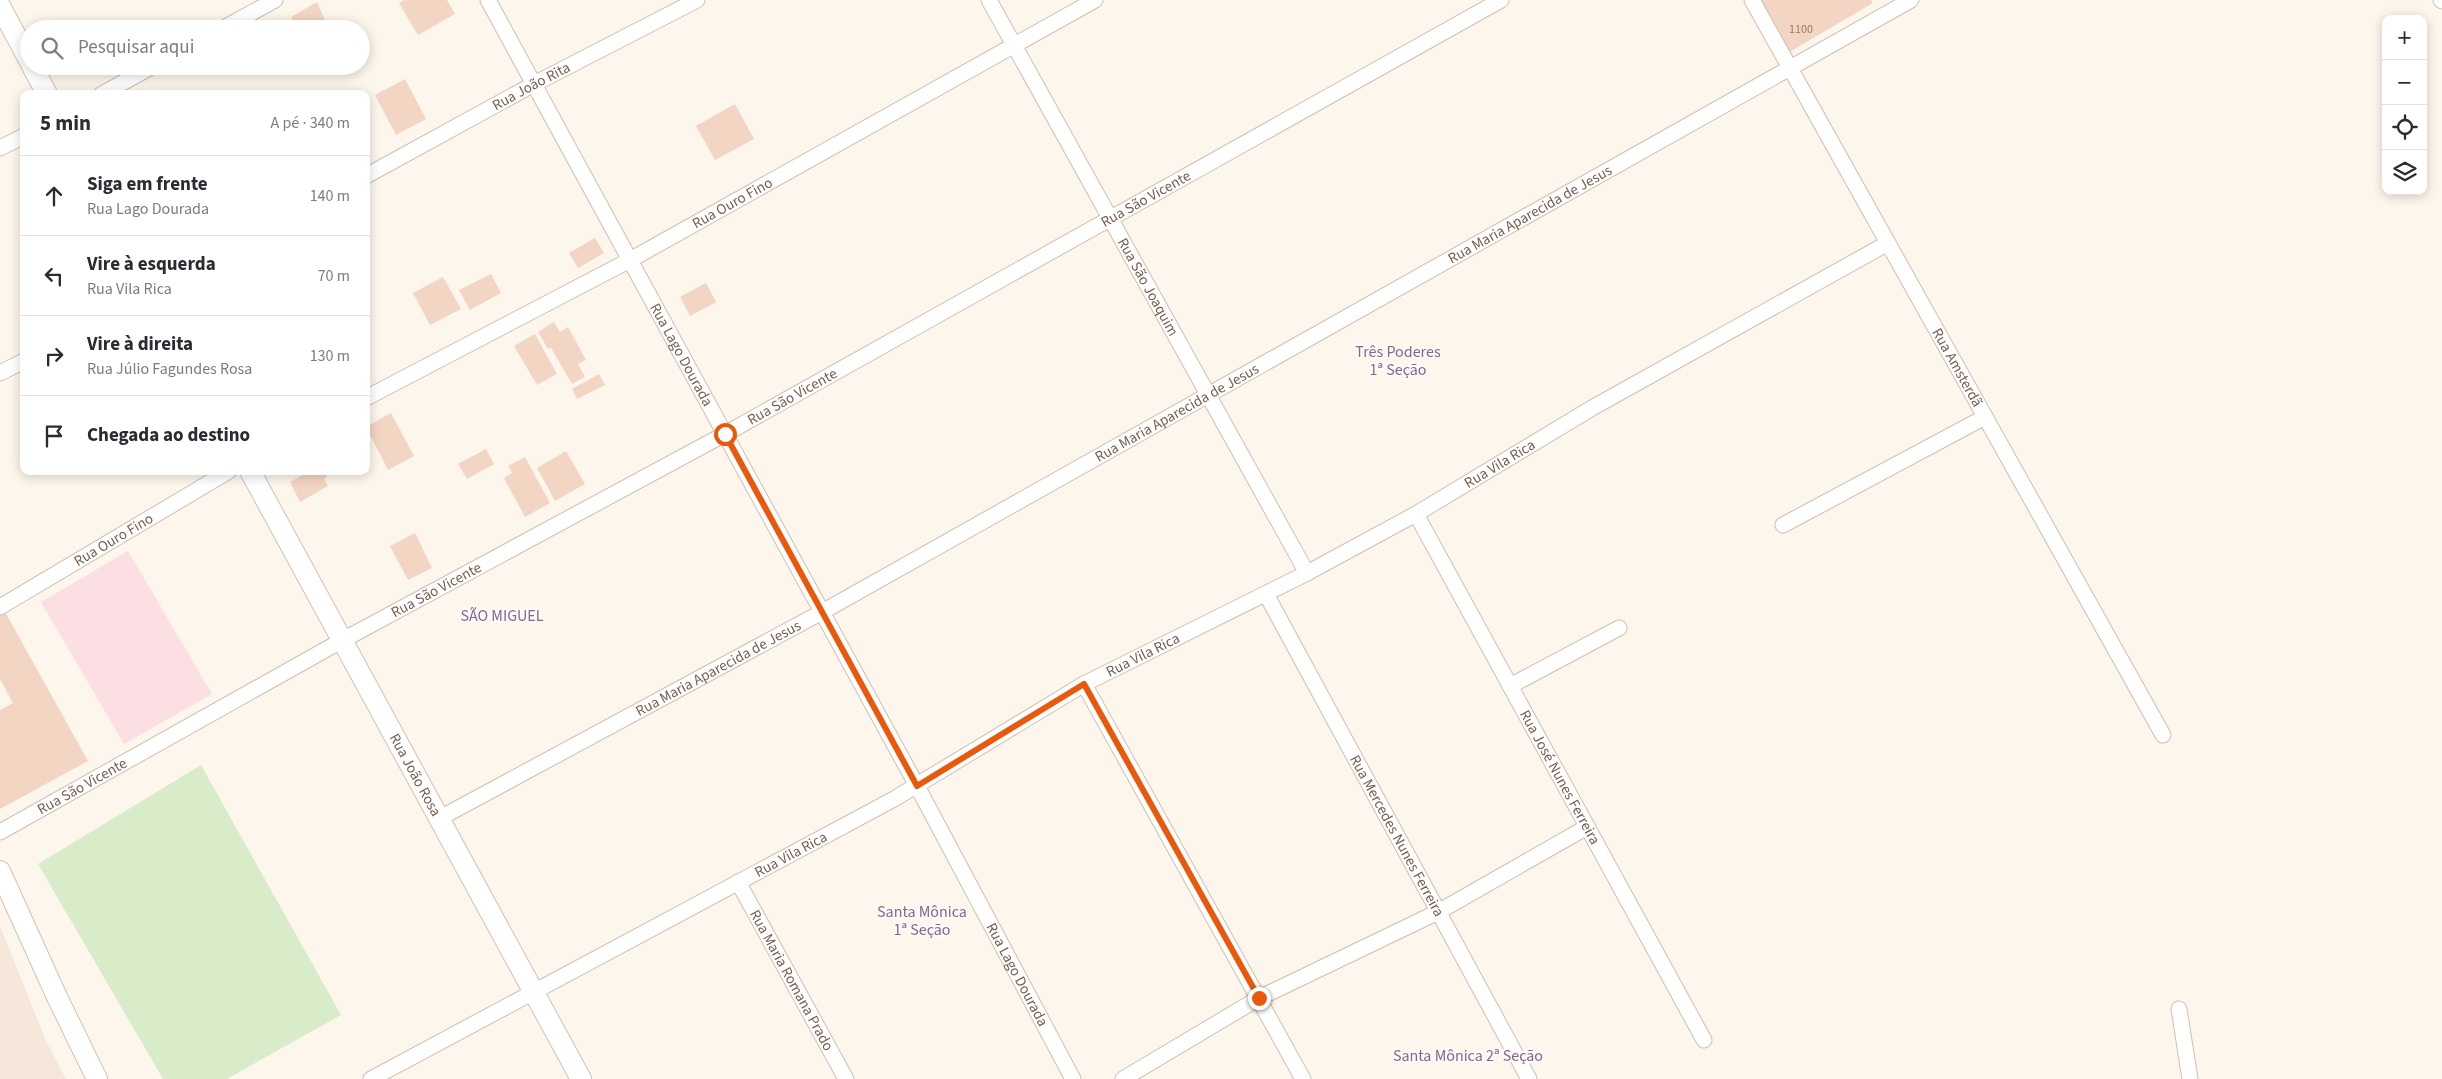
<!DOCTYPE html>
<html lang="pt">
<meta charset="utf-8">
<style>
:root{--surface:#fff;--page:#f2f2f3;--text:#2b2b33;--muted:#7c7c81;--line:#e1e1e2}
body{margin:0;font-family:"Source Sans 3",sans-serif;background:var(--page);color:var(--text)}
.controls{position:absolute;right:15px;top:15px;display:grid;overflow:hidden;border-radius:10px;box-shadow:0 2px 12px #0003}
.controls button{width:45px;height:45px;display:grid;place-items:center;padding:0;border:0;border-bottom:1px solid var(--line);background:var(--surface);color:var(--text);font:25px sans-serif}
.stop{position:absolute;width:15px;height:15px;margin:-11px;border:4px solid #ea580c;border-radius:50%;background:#fff}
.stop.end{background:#ea580c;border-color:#fff;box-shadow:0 1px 5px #0008}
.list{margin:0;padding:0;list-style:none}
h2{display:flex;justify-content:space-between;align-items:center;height:65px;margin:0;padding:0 20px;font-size:21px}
h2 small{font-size:16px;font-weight:400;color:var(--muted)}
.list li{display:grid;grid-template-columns:32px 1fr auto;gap:15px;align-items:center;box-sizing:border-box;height:80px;padding:0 20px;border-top:1px solid var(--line)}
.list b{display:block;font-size:19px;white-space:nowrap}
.list p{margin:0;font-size:16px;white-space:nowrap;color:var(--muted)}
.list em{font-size:16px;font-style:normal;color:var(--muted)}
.icon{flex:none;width:28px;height:28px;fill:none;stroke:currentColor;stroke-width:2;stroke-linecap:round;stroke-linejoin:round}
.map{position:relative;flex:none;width:2442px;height:1079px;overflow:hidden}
.search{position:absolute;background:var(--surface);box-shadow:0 2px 12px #0003;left:20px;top:20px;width:350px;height:55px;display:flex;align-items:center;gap:12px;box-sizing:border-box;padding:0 18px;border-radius:28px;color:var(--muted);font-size:19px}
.panel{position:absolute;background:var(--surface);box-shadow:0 2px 12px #0003;left:20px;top:90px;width:350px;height:385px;border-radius:10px}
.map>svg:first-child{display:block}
</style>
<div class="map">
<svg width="2442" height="1079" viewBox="0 0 2442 1079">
<rect width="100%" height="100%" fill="#fdf6ec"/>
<path fill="#f5e8da" d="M0,926L47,1043L66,1079H0Z"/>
<path fill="#fbdfe3" d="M128,551L212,694L124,744L41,602Z"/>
<path fill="#d8ecc9" d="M201,765L341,1015L227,1079H163L38,864Z"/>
<path fill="#f3d5c3" d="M404,0H447L455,14L418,35L399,3Z
M1756,0H1871L1873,3L1786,54Z
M317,2L329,29H297L291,17Z
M405,79L426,119L396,135L375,95Z
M735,104L754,139L715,160L696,126Z
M595,238L604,253L578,268L569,253Z
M491,274L501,293L470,310L459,290Z
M443,277L461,309L430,325L413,293Z
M706,283L716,302L690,316L680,297Z
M554,322L560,332L568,327L586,360L578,364L585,377L572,384L551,348L548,349L538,332Z
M535,334L557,374L537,385L514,346Z
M599,374L605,385L577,399L572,389Z
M391,413L414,456L388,470L366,427Z
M486,449L494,464L467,479L458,464Z
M566,451L585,484L555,501L537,468Z
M525,457L550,503L525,517L504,478L512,473L508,466Z
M310,471H324L327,477L324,479L328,486L300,502L290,482Z
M415,533L432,568L408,580L390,546Z
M5,612L88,761L0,809V710L13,703L0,679V614Z"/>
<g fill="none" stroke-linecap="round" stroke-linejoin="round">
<g stroke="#d1beb0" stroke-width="17">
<g id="street">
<path id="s1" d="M488,0L917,786L1073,1079"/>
<path id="s2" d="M989,0L1307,573"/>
<path id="s3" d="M1752,0L2163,735"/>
<path d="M2441,0L2442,1"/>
<path d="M222,29L275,0"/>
<path d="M102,94L153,66"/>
<path d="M0,148L24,136"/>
<path id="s4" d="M366,176L534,84L697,0"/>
<path d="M0,373L24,361"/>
<path id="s5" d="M366,398L630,260L1095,0"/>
<path id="s6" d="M1416,514L1704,1040"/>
<path d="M1783,525L1985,417"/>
<path id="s7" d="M1266,594L1529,1079"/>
<path id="s8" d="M0,607L229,471"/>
<path d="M1084,684L1303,1079"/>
<path d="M1510,686L1619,628"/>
<path id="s9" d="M440,818L822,612L1911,0"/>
<path id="s10" d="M0,832L341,641L725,434L1501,0"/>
<path id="s11" d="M738,882L846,1079"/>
<path d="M2179,1009L2190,1079"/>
<path id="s12" d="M371,1079L894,799L1084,684L1307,573L1416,514L1592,408L1888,243"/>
<path d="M1123,1079L1259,998L1438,912L1587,827"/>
</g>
</g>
<g stroke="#d6c0b0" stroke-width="22">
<g id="secondary">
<path d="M0,6L29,60"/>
<path d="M32,66L47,94"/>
<path id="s13" d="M250,471L581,1079"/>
<path d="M0,871L57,997L97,1079"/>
</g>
</g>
<use href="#street" stroke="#fff" stroke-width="15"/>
<use href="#secondary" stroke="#fff" stroke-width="20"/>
</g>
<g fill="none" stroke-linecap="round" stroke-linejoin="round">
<path stroke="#ea580c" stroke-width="6" d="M725,434L917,786L1084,684L1259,998"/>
</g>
<g text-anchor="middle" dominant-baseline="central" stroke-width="4.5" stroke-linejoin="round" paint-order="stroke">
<g font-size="12" fill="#987a6a">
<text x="1801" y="29">1100</text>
</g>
<g font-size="15" fill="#7a5c4d" stroke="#fffaf3">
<text stroke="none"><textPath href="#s4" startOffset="188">Rua João Rita</textPath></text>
<text stroke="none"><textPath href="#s10" startOffset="1309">Rua São Vicente</textPath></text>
<text stroke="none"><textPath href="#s5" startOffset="415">Rua Ouro Fino</textPath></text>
<text stroke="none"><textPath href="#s9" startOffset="1246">Rua Maria Aparecida de Jesus</textPath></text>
<text stroke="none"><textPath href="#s2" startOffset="328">Rua São Joaquim</textPath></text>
<text stroke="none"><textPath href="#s1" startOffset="404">Rua Lago Dourada</textPath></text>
<text stroke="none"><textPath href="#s3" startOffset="421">Rua Amsterdã</textPath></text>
<text stroke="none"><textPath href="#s10" startOffset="904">Rua São Vicente</textPath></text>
<text stroke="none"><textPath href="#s9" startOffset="841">Rua Maria Aparecida de Jesus</textPath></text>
<text stroke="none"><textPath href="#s12" startOffset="1286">Rua Vila Rica</textPath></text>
<text stroke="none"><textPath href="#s8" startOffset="132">Rua Ouro Fino</textPath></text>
<text stroke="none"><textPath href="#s10" startOffset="499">Rua São Vicente</textPath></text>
<text stroke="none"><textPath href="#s12" startOffset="881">Rua Vila Rica</textPath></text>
<text stroke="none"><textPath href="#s9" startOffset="316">Rua Maria Aparecida de Jesus</textPath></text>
<text stroke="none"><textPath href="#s13" startOffset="346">Rua João Rosa</textPath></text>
<text stroke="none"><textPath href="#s6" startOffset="300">Rua José Nunes Ferreira</textPath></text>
<text stroke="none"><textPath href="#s10" startOffset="94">Rua São Vicente</textPath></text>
<text stroke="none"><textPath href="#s7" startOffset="275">Rua Mercedes Nunes Ferreira</textPath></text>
<text stroke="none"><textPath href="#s12" startOffset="476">Rua Vila Rica</textPath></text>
<text stroke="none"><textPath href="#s1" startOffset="1109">Rua Lago Dourada</textPath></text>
<text stroke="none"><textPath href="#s11" startOffset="112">Rua Maria Romana Prado</textPath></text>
</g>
<g font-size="16" fill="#846695" stroke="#fffaf3">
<text x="1398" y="352">Três Poderes<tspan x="1398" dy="18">1ª Seção</tspan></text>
<text x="502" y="616">SÃO MIGUEL</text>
<text x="922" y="912">Santa Mônica<tspan x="922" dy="18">1ª Seção</tspan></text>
<text x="1468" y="1056">Santa Mônica 2ª Seção</text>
</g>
</g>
</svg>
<div class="controls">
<button>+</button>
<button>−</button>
<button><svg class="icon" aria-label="locate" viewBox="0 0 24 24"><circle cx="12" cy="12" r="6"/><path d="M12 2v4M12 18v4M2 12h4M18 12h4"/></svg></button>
<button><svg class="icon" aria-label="layers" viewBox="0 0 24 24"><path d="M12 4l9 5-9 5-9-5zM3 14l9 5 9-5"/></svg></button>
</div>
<div class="stop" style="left:725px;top:434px"></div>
<div class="stop end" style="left:1259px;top:998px"></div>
<div class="search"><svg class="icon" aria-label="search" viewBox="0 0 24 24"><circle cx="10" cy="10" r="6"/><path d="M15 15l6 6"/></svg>Pesquisar aqui</div>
<section class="panel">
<h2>5 min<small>A pé · 340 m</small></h2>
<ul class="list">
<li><svg class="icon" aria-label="ahead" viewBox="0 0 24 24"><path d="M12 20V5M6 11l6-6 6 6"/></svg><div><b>Siga em frente</b><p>Rua Lago Dourada</p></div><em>140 m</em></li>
<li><svg class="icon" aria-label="left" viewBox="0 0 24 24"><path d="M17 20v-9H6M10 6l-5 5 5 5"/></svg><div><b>Vire à esquerda</b><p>Rua Vila Rica</p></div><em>70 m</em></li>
<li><svg class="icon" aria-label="right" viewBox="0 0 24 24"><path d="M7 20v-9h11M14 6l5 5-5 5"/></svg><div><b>Vire à direita</b><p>Rua Júlio Fagundes Rosa</p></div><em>130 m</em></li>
<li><svg class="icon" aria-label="arrive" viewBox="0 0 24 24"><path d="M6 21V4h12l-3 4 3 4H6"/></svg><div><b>Chegada ao destino</b></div></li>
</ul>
</section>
</div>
